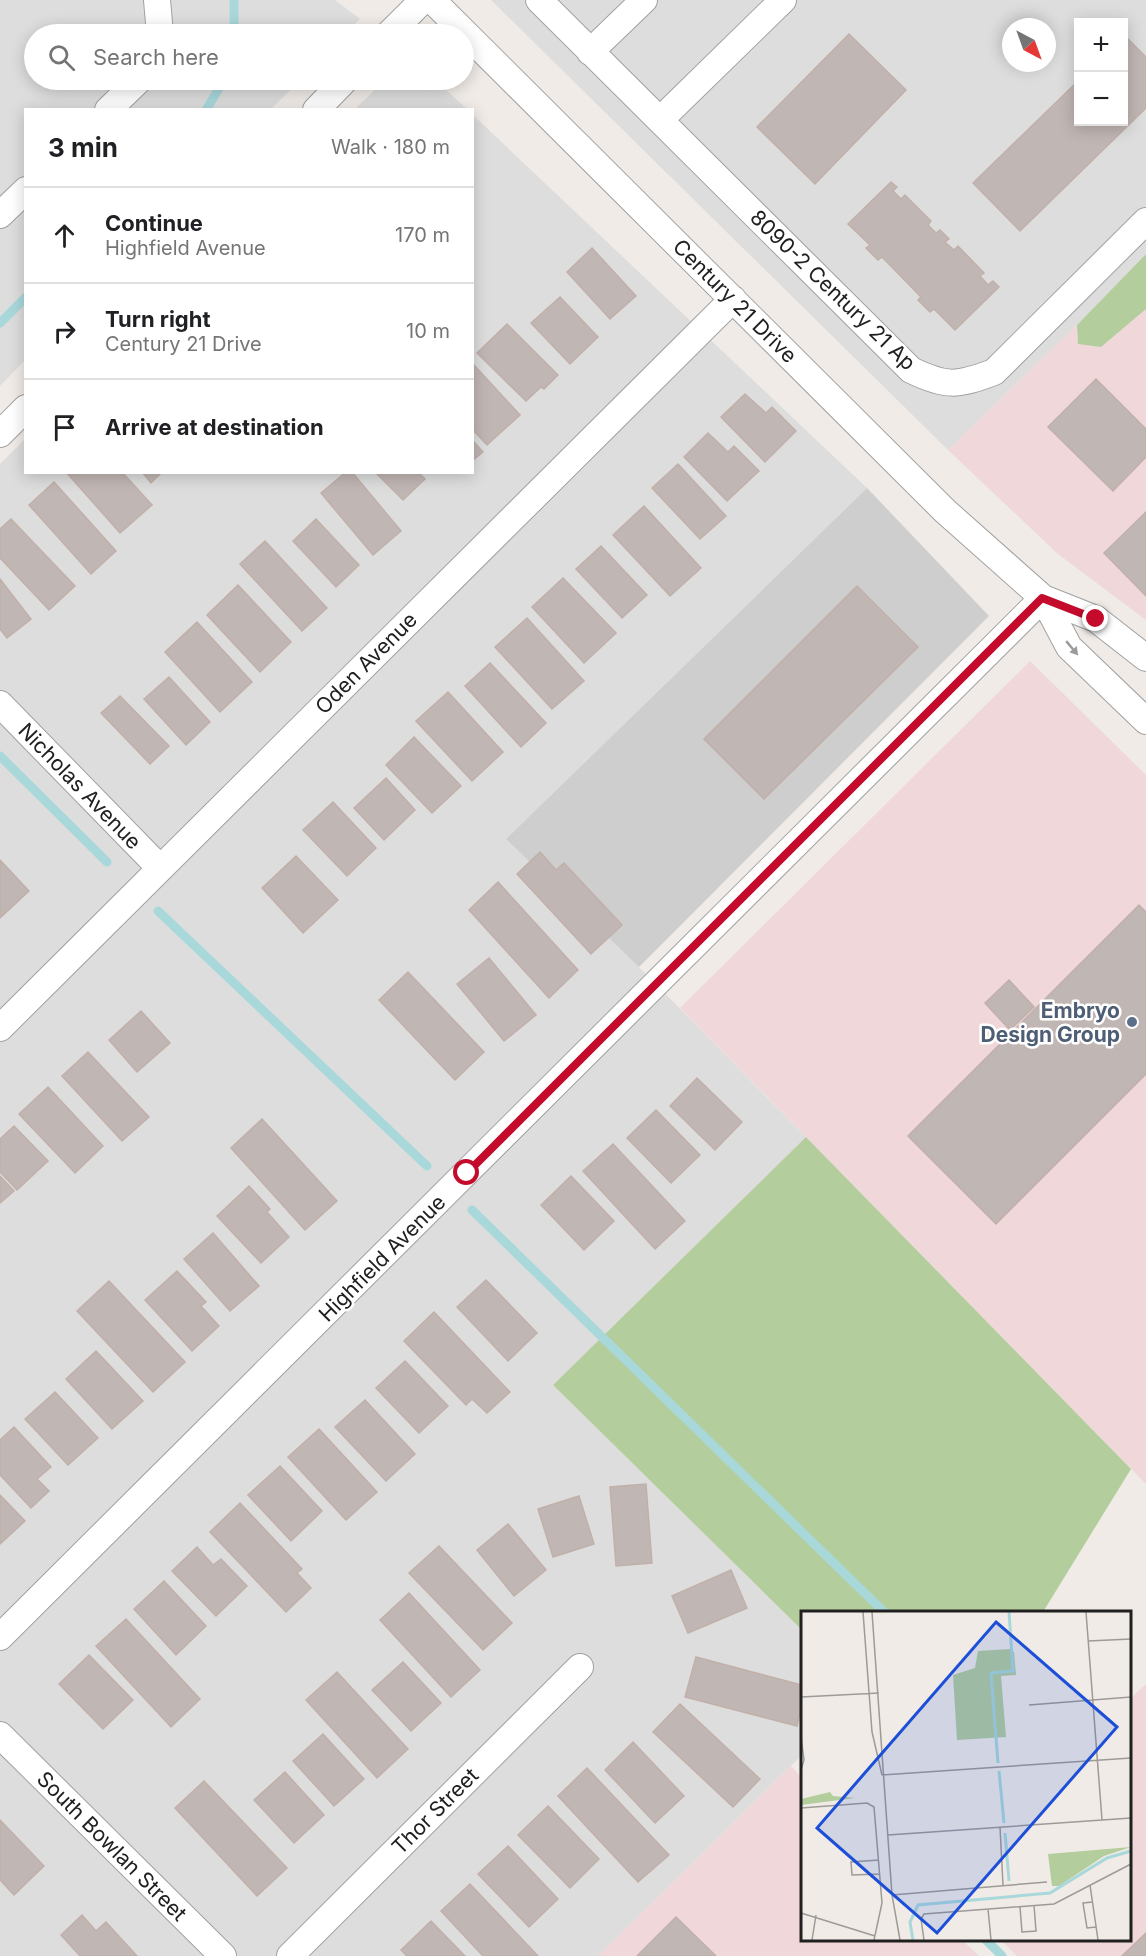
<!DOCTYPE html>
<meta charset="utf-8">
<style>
:root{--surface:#fff;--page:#f6f6f6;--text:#202124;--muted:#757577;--line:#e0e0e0}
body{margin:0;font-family:Inter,sans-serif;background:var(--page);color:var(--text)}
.controls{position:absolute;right:18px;top:18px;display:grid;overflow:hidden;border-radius:0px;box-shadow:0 3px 15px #0003}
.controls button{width:54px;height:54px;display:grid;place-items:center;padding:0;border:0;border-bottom:2px solid var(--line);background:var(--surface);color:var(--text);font:30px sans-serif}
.compass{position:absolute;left:1002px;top:18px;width:54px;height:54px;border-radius:50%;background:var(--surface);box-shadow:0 3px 15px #0003;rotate:139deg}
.stop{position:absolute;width:18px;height:18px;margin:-14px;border:4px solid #c40b2c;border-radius:50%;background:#fff}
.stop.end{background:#c40b2c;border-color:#fff;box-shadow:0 2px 6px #0008}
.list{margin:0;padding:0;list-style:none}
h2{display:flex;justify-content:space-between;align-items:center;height:78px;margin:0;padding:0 24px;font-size:26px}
h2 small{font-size:20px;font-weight:400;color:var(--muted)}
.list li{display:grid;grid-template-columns:39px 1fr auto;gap:18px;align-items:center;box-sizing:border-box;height:96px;padding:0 24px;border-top:2px solid var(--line)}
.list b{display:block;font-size:22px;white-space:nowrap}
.list p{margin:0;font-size:20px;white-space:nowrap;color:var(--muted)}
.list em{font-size:20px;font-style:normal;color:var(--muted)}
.icon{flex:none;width:33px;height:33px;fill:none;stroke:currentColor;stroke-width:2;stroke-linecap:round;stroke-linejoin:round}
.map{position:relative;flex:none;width:1146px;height:1956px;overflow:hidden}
.search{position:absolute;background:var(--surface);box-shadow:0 3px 15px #0003;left:24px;top:24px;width:450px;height:66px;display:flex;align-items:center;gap:15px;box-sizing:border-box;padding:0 21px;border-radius:33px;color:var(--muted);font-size:22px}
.panel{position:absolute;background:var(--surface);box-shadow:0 3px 15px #0003;left:24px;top:108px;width:450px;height:366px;border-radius:0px}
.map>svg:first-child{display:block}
</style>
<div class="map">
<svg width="1146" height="1956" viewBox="0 0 1146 1956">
<rect width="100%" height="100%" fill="#f0ebe6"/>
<path fill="#dedddd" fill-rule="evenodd" d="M0,0H335L360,19L345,34H34V80H301L271,109L26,110L25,360L0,386Z
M491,0H1146V254L1077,325L948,450ZM1078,22H1124V122H1078ZM1011,27H1047V63H1011Z
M385,80H435L467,109H355Z
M473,115L867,488L506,839L639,967L806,1137L553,1385L802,1630V1755L598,1956H0V464L25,439L26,472H472Z"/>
<path fill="#efd7da" d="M1146,309V620L1058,554L948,450L1077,325L1078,343L1101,347Z
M1030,661L1146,775V1484L680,1008Z
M1146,1684V1956H1017L1001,1940H1130V1699Z
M791,1766L802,1778V1940H962L979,1956H598Z"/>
<path fill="#cecece" d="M867,488L989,616L639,967L506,839Z"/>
<path fill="#b4cd9d" d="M1146,254V309L1101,347L1078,344L1077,325Z
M806,1137L1131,1469L1043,1612H802V1630L553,1385Z"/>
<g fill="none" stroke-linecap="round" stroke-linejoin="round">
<path stroke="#a9d8db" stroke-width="9" d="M234,0V34
M206,110L224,80
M0,323L26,297
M0,756L107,862
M158,911L427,1166
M472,1210L884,1612
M986,1940L1002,1956"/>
</g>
<path fill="#c0b6b3" stroke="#c1b0a9" stroke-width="1.5" d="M849,34L906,90L815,184L757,127Z
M1125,36L1146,57V108L1020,231L973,183L1078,81V122H1124V37Z
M891,182L897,187L893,191L901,199L905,195L931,221L928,225L936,233L940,230L949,239L945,242L954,250L958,246L984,273L980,276L988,285L993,281L999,287L955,330L934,309L930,312L918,300L921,297L882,257L878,260L866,248L870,245L848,224Z
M592,248L636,296L610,319L567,272Z
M560,297L598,337L570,364L531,323Z
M507,324L558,375L544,389L541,387L526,401L477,353Z
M474,365L520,415L487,445L472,429Z
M1096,379L1146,429V457L1113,491L1048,427Z
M745,394L766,413L772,407L796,431L765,462L721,417Z
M708,433L728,452L734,446L759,471L727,501L684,457Z
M472,440L483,452L472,461Z
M678,464L726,516L700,539L652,488Z
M66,472H122L152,505L120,533Z
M142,472H162L151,483Z
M346,472H352L401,531L373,555L321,493Z
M418,472L425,479L403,500L376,473Z
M54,482L116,551L91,574L29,505Z
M644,506L701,568L670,596L613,535Z
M1146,512V596L1104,553Z
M11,519L75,586L49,610L0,558V529Z
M316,519L359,565L336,587L293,541Z
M265,541L327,608L302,631L240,564Z
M601,546L647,595L622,618L576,569Z
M563,578L616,633L584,663L532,607Z
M0,579L31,619L7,638L0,629Z
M238,585L291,642L260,672L207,615Z
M857,586L918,647L764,799L704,739Z
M527,618L584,681L552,709L495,647Z
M197,622L252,682L220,712L165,652Z
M490,663L546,723L521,747L465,686Z
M169,677L210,722L186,745L144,699Z
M448,692L503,752L472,781L416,721Z
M120,696L169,746L150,764L101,713Z
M414,737L461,786L432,813L386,765Z
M386,778L415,810L384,840L354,808Z
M333,802L376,848L347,876L303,830Z
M540,852L556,870L564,863L622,925L591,954L517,874Z
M296,856L338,900L303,933L262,888Z
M0,860L29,891L0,918Z
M498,882L578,970L549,998L469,910Z
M1139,905L1146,912V1074L996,1224L908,1136Z
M489,958L536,1015L504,1041L457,984Z
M408,972L484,1052L455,1080L379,1000Z
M1009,980L1034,1007L1010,1030L985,1003Z
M141,1011L170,1043L137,1072L109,1040Z
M88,1052L149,1117L122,1141L62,1076Z
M697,1078L742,1122L715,1150L670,1106Z
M48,1087L103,1146L75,1173L19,1114Z
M656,1110L700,1155L671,1183L627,1138Z
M262,1119L337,1201L305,1230L231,1148Z
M14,1126L48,1161L17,1190L0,1172V1139Z
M613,1144L685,1221L655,1249L583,1171Z
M0,1176L14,1191L0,1203Z
M571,1176L614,1221L584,1250L541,1205Z
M249,1186L270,1209L267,1212L289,1237L261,1263L217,1216Z
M213,1233L259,1286L230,1311L184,1259Z
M177,1271L206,1302L201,1306L219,1326L192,1351L145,1300Z
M486,1280L537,1333L508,1361L457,1307Z
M109,1281L185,1362L153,1392L77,1311Z
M434,1312L510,1392L487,1413L472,1399L466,1405L404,1341Z
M96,1351L143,1401L112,1429L66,1379Z
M405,1361L448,1406L419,1433L376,1388Z
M55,1392L98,1438L68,1465L25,1419Z
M365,1400L415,1454L386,1481L335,1427Z
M14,1427L51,1467L37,1479L49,1491L31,1508L0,1475V1440Z
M319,1429L377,1492L346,1520L288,1457Z
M280,1466L322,1511L291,1541L248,1495Z
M646,1484L652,1563L616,1566L610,1487Z
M0,1495L25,1521L0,1544Z
M579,1496L594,1544L553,1557L538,1509Z
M240,1503L302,1569L297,1573L311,1588L286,1612L210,1532Z
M508,1524L546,1570L514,1596L477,1550Z
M439,1546L512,1623L483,1650L409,1573Z
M197,1547L213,1565L221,1559L247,1586L216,1616L172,1571Z
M731,1570L747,1608L688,1633L672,1596Z
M164,1581L206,1626L176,1655L134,1609Z
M409,1593L480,1670L451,1697L380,1620Z
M126,1619L200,1699L171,1727L96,1646Z
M89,1655L133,1700L103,1729L59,1684Z
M696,1657L802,1685V1704L797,1726L685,1697Z
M403,1662L441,1703L411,1731L372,1690Z
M337,1672L408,1749L377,1778L306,1700Z
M680,1704L760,1779L733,1807L653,1732Z
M323,1734L364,1779L334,1806L293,1761Z
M633,1742L684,1796L655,1823L605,1770Z
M587,1768L669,1855L638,1882L558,1796Z
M285,1772L324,1815L294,1843L254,1800Z
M204,1781L287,1868L257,1896L175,1808Z
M548,1806L599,1859L570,1888L518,1835Z
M0,1820L44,1866L14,1895L0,1880Z
M508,1846L558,1899L529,1927L478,1874Z
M470,1884L538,1956H483L441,1911Z
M82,1915L96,1931L106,1922L137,1956H80L61,1935Z
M676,1917L716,1956H637Z
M431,1921L465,1956H407L401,1950Z
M1146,1933V1956H1122Z"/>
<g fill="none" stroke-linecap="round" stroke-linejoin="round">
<g stroke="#a1a1a1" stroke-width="28">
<path id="minor" d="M157,0L160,34
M432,0L945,511L1043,598L1069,647L1146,721
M539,0L911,370C946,387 957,386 994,372L1146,221
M389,34L423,0
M590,52L644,0
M108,110L139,80
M316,110L345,80
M660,120L783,0
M0,215L26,190
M0,434L26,408
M1043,598L1096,619L1146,658
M0,704L160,868
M0,1028L733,299
M0,1637L1043,598
M0,1735L223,1956
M290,1956L580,1667"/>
</g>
<use href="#minor" stroke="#fff" stroke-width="26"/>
</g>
<defs><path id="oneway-solid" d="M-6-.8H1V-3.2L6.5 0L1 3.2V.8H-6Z" transform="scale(1.5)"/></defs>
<use fill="#9b9b9b" href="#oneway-solid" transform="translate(1072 648) rotate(50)"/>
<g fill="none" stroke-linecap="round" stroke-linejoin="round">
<path stroke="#c40b2c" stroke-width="8" d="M467,1173L1042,598L1096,619"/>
</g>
<circle fill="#5c6f8a" stroke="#fff" stroke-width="2" cx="1132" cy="1022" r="6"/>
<g text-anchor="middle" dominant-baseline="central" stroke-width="5" stroke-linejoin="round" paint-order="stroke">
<g font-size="21" fill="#202020" stroke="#fff">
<text transform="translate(833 290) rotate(44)">8090-2 Century 21 Ap</text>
<text transform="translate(735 301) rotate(45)">Century 21 Drive</text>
<text transform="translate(366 663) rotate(-45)">Oden Avenue</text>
<text transform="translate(80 786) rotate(46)">Nicholas Avenue</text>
<text transform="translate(382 1258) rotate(-45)">Highfield Avenue</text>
<text transform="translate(435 1811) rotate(-45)">Thor Street</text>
<text transform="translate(112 1846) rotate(45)">South Bowlan Street</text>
</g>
<g font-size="21" font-weight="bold" fill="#4e5e75" stroke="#fff" text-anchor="end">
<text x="1120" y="1010">Embryo<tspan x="1120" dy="24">Design Group</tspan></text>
</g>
</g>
<g transform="translate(801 1611)">
<rect width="330" height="330" fill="#f0ebe6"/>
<path d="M209,38L213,41L215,64L200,65L205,126L156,129L152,64L174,57L177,40ZM29,181L32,185L54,187L0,194V188ZM330,236L303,245L258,275H251L247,243Z" fill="#b4cd9d"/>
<path fill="none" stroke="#a9d8db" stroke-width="3" d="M197,152L190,62L212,60L208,1M198,160L203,212M204,222L208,270M112,329L109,311L117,294L249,282L306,247L330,240"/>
<path fill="none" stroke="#9d9a97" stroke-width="1.5" d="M62,1L71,121L81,164M71,1L91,284L99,329M285,1L301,209M287,30L330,28M0,86L78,82M228,94L330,86M0,126L3,149L0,159M81,164L330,147M0,197L66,192L73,196L81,292L73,329M199,216L202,274M87,224L330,207M78,249L50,251L51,264L79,263M289,274L297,329M91,284L246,271M292,291L282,292L286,317L295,316M219,296L221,321L235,320L233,294M187,298L190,329M0,302L74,325M11,329L15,304M123,329L120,308L123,303L253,293L330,253"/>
<path fill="#1d4ed8" fill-opacity="0.15" stroke="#1d4ed8" stroke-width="3" d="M195,11L316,116L136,322L16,217Z"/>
<rect width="330" height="330" fill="none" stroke="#202020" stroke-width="3"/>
</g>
</svg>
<div class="controls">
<button>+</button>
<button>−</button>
</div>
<svg class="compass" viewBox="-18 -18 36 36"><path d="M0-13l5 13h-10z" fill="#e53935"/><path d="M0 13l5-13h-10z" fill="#757577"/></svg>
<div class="stop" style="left:467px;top:1173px"></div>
<div class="stop end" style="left:1096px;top:619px"></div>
<div class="search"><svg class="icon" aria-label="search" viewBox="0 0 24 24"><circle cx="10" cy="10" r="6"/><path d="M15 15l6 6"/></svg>Search here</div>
<section class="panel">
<h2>3 min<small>Walk · 180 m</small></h2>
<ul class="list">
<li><svg class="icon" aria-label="ahead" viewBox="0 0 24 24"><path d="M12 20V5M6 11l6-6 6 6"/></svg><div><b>Continue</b><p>Highfield Avenue</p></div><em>170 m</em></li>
<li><svg class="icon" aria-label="right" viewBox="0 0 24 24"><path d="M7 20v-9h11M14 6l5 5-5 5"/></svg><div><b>Turn right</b><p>Century 21 Drive</p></div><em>10 m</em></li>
<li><svg class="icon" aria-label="arrive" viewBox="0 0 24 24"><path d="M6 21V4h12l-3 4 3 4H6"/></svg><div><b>Arrive at destination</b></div></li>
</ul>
</section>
</div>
